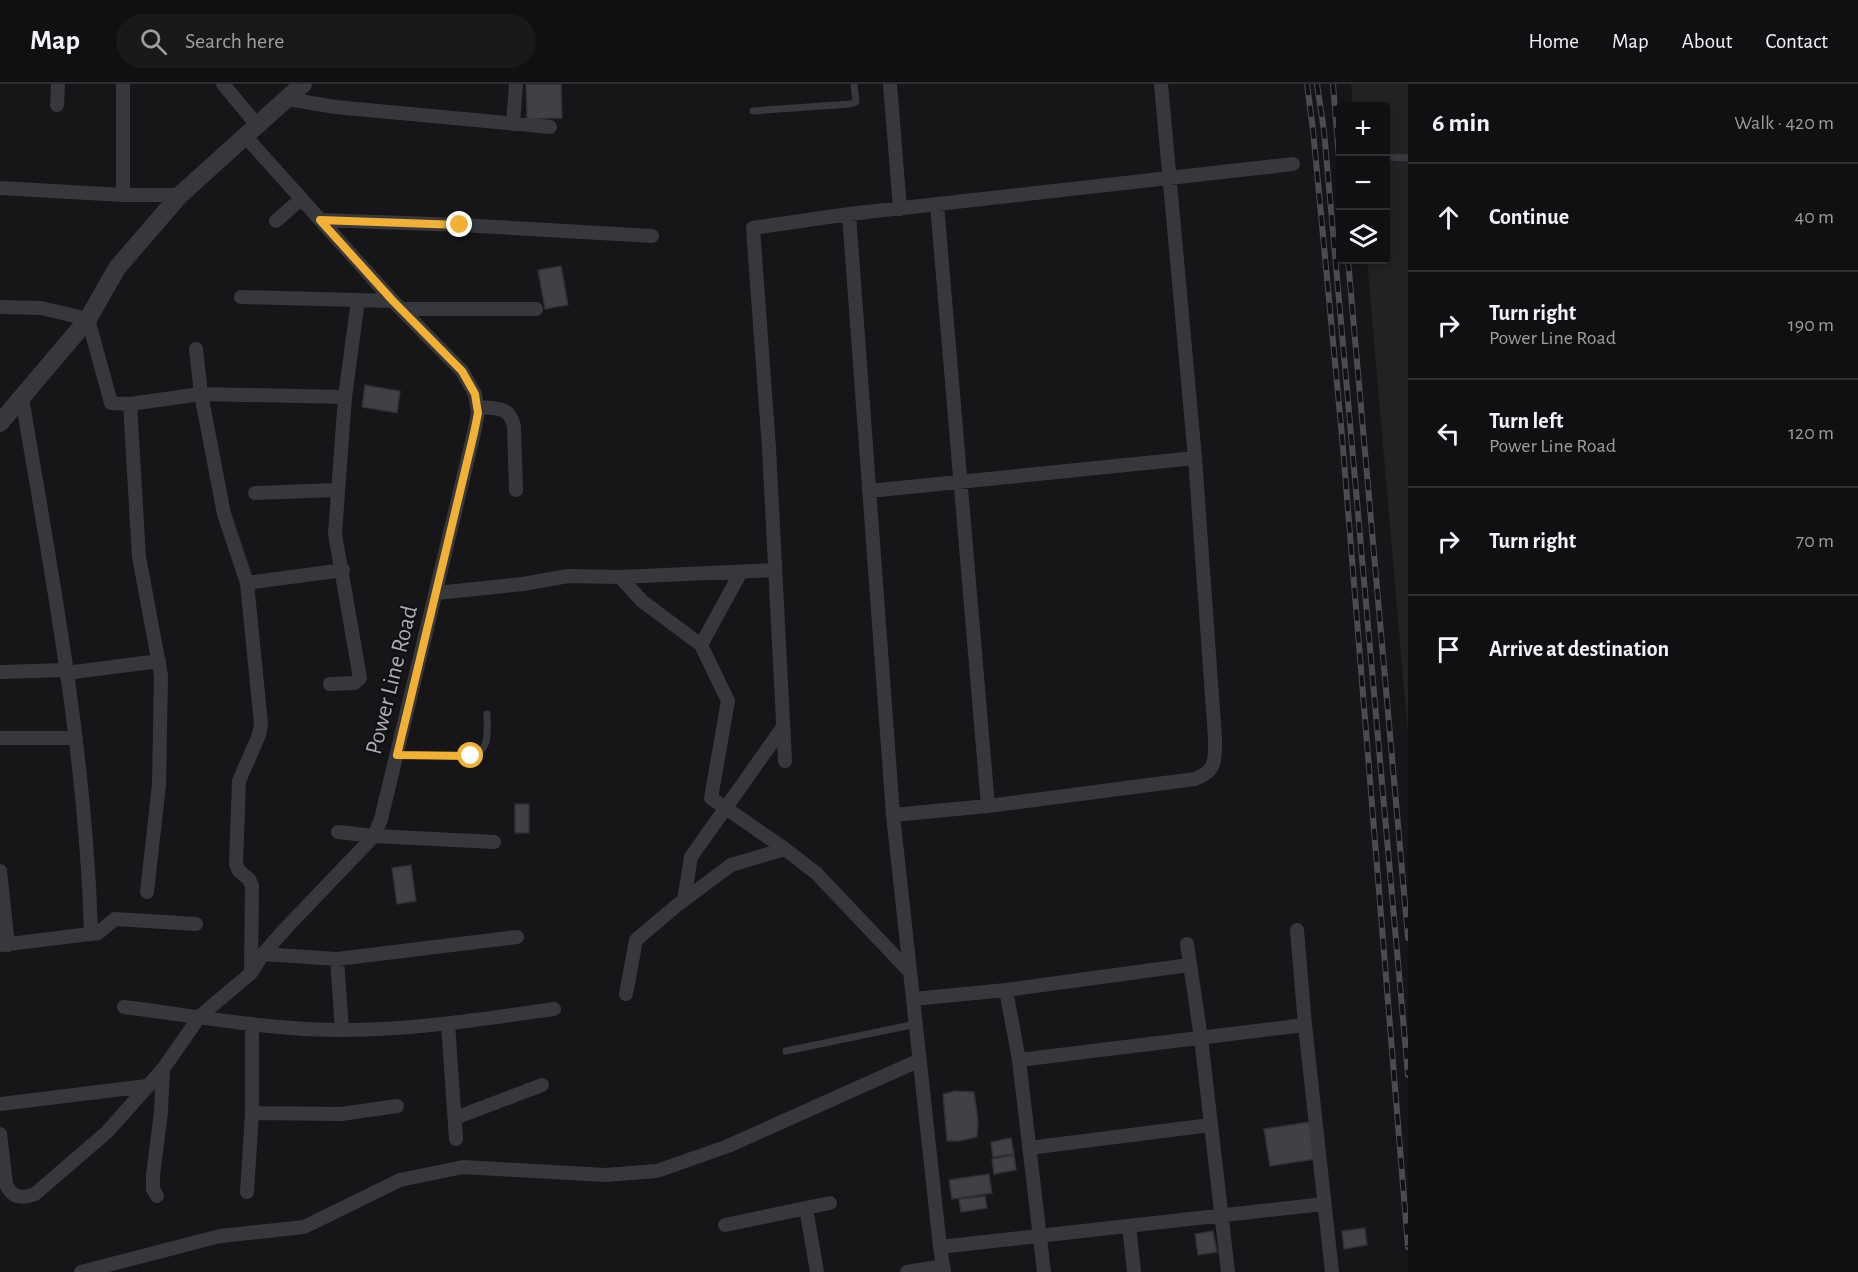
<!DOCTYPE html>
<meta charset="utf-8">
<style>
:root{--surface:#101012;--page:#19191b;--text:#f1f3f6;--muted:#9c9d9f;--line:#303032}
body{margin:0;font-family:"Alegreya Sans",sans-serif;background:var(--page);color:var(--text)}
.controls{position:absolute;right:18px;top:18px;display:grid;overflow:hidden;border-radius:6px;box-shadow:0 3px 9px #0003}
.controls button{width:54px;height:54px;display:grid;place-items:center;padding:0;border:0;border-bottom:2px solid var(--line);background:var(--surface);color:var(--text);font:30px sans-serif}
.stop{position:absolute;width:18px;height:18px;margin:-14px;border:4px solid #f2b134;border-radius:50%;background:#fff}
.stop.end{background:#f2b134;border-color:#fff;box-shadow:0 2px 6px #0008}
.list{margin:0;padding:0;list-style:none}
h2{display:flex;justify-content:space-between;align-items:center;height:78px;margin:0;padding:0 24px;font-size:26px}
h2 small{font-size:20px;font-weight:400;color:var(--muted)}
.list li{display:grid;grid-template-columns:39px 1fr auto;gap:18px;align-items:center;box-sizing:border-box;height:108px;padding:0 24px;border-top:2px solid var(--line)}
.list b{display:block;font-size:22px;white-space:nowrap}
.list p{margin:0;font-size:20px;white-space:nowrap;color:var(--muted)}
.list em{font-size:20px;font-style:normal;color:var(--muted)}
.icon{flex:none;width:33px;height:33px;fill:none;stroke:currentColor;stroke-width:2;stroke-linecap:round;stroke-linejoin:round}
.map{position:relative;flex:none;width:1408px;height:1188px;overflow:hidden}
header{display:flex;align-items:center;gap:36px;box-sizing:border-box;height:84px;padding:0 30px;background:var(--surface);border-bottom:2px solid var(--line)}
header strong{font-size:28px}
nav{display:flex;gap:33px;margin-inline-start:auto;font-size:21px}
.search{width:420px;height:54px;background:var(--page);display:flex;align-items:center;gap:15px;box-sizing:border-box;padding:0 21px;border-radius:33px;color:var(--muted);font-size:22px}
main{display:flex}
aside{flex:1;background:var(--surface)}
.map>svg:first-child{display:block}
</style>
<header>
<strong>Map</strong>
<div class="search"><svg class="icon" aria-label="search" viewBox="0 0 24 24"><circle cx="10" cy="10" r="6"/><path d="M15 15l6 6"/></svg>Search here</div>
<nav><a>Home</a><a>Map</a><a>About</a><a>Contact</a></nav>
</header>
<main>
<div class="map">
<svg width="1408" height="1188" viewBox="0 0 1408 1188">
<rect width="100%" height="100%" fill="#161618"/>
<path fill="#222225" d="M1351,0H1408V651L1367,176H1386V22H1353Z"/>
<path fill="#404145" stroke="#303034" stroke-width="1.5" d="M526,0H561L562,34L527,35Z
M561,182L568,221L545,225L538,186Z
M365,301L400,307L397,329L362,323Z
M515,720H529V749H515Z
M411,781L416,817L397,820L392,784Z
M955,1007L974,1008L978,1037L977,1053L959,1057H947L943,1010Z
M1309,1038L1315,1075L1270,1082L1264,1045Z
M1011,1054L1014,1070L993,1073L991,1058Z
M1014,1071L1016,1086L994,1090L992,1075Z
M989,1090L992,1109L952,1115L949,1096Z
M985,1112L987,1124L961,1128L959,1115Z
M1365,1144L1367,1161L1344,1165L1342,1147Z
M1213,1147L1217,1168L1198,1171L1195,1150Z"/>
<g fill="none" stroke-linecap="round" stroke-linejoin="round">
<path stroke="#37383d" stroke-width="7" d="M753,27L850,20L856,18L854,0
M1386,73L1408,74
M397,671L471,672C491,667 487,647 487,630
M786,967L916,940"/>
<path stroke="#37383d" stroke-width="14" d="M123,0V111
M223,0L257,41
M890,0L900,125
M288,15L335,23L550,43
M57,21L58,0
M513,40L516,0
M0,104L123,111H180
M937,121L988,722
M849,130L893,731
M320,136L460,141L652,152
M276,137L301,115
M241,213L393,217
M0,223L41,224L88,235L111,319L130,320L201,310L345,313
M402,225H536
M196,265L201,310L224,430L247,499L261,640L259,651L239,697L236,780L239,787L249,795L252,802L251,889
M22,314C52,492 86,670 91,850
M130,320L139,473L161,591L159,701L147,808
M477,323C496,325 509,321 514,342L516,406
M869,407L1195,374
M255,409L337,406
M620,493L775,486
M247,499L343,486
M437,509L523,500L568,492L620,493L642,517L701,561L728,617L711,714L785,765
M701,561L741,488
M0,588L66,586
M66,589L159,577
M330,600L354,599L360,594L335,450L345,313L358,216
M0,654H76
M785,677L769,364L753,144L849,130L1293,80
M338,748L374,752L494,758
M0,787L8,861
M684,816L691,773L783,643
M1297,846L1305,941L1332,1188
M1187,860L1201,954L1228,1188
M0,861L98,849L115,835L196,840
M263,870L337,875L517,853
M337,875L342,946
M1006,906L1189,881
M626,910L636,856L676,822L731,781L785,765L816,789L910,888
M913,915L1006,906L1019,976L1044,1188
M124,923C196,932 269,946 342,946C413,946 484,935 554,925
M448,940L456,1055
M1019,976L1305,941
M0,1020L147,1002
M252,1029L341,1030L397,1022
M455,1034L542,1001
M0,1050L6,1100C12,1114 22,1115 35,1110L107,1048L163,985L200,932L251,889L263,870L286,844L374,752L381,735L474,349L478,329L475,310L462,287L393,217L246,53
M1029,1064L1210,1041
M247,1108L252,1029V940
M157,1112L153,1105V1091L161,1028L163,985
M806,1124L817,1188
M725,1141L830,1119
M1129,1142L1134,1188
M940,1163L1324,1120
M81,1188L220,1152L304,1143L400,1096L463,1083L605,1091L657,1087L728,1062L920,976
M907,1188L943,1182
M944,1188L940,1163L893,731L988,722L1195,695C1217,687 1215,676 1215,654L1195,374L1161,0"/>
<path stroke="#37383d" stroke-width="18" d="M0,339L88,235L117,184L180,111L303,0"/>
<g stroke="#4a4c52" stroke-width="6">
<path id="rail" d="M1307,0L1313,46L1342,352L1408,1163
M1317,0L1324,47L1408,991
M1333,0L1340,88
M1348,176L1408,854"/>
</g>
<use href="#rail" stroke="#111113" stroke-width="4" stroke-dasharray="11" stroke-linecap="butt"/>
</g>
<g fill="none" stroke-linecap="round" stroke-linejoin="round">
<path stroke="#f2b134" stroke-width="8" d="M460,141L320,136L393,217L462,287L475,310L478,329L474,349L397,671L471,672"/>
</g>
<g text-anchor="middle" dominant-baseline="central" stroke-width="4.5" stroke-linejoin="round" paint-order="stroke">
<g font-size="24" fill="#a8adb8" stroke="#111113">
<text transform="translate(392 596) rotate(-76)">Power Line Road</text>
</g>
</g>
</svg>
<div class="controls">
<button>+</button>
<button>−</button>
<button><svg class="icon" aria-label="layers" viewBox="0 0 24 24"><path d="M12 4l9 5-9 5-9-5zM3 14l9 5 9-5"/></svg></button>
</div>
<div class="stop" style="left:471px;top:672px"></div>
<div class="stop end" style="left:460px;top:141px"></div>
</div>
<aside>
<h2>6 min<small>Walk · 420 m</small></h2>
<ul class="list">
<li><svg class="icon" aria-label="ahead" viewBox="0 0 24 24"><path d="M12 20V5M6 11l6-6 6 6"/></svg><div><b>Continue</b></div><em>40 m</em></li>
<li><svg class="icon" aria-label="right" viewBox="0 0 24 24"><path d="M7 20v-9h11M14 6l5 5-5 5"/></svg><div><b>Turn right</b><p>Power Line Road</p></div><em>190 m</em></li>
<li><svg class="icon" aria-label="left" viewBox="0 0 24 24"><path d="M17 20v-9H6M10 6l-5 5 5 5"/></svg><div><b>Turn left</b><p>Power Line Road</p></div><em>120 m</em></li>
<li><svg class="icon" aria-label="right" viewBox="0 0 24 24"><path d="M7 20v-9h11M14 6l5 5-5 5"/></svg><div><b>Turn right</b></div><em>70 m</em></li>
<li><svg class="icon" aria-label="arrive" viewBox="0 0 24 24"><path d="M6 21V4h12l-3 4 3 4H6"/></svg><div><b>Arrive at destination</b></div></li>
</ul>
</aside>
</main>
